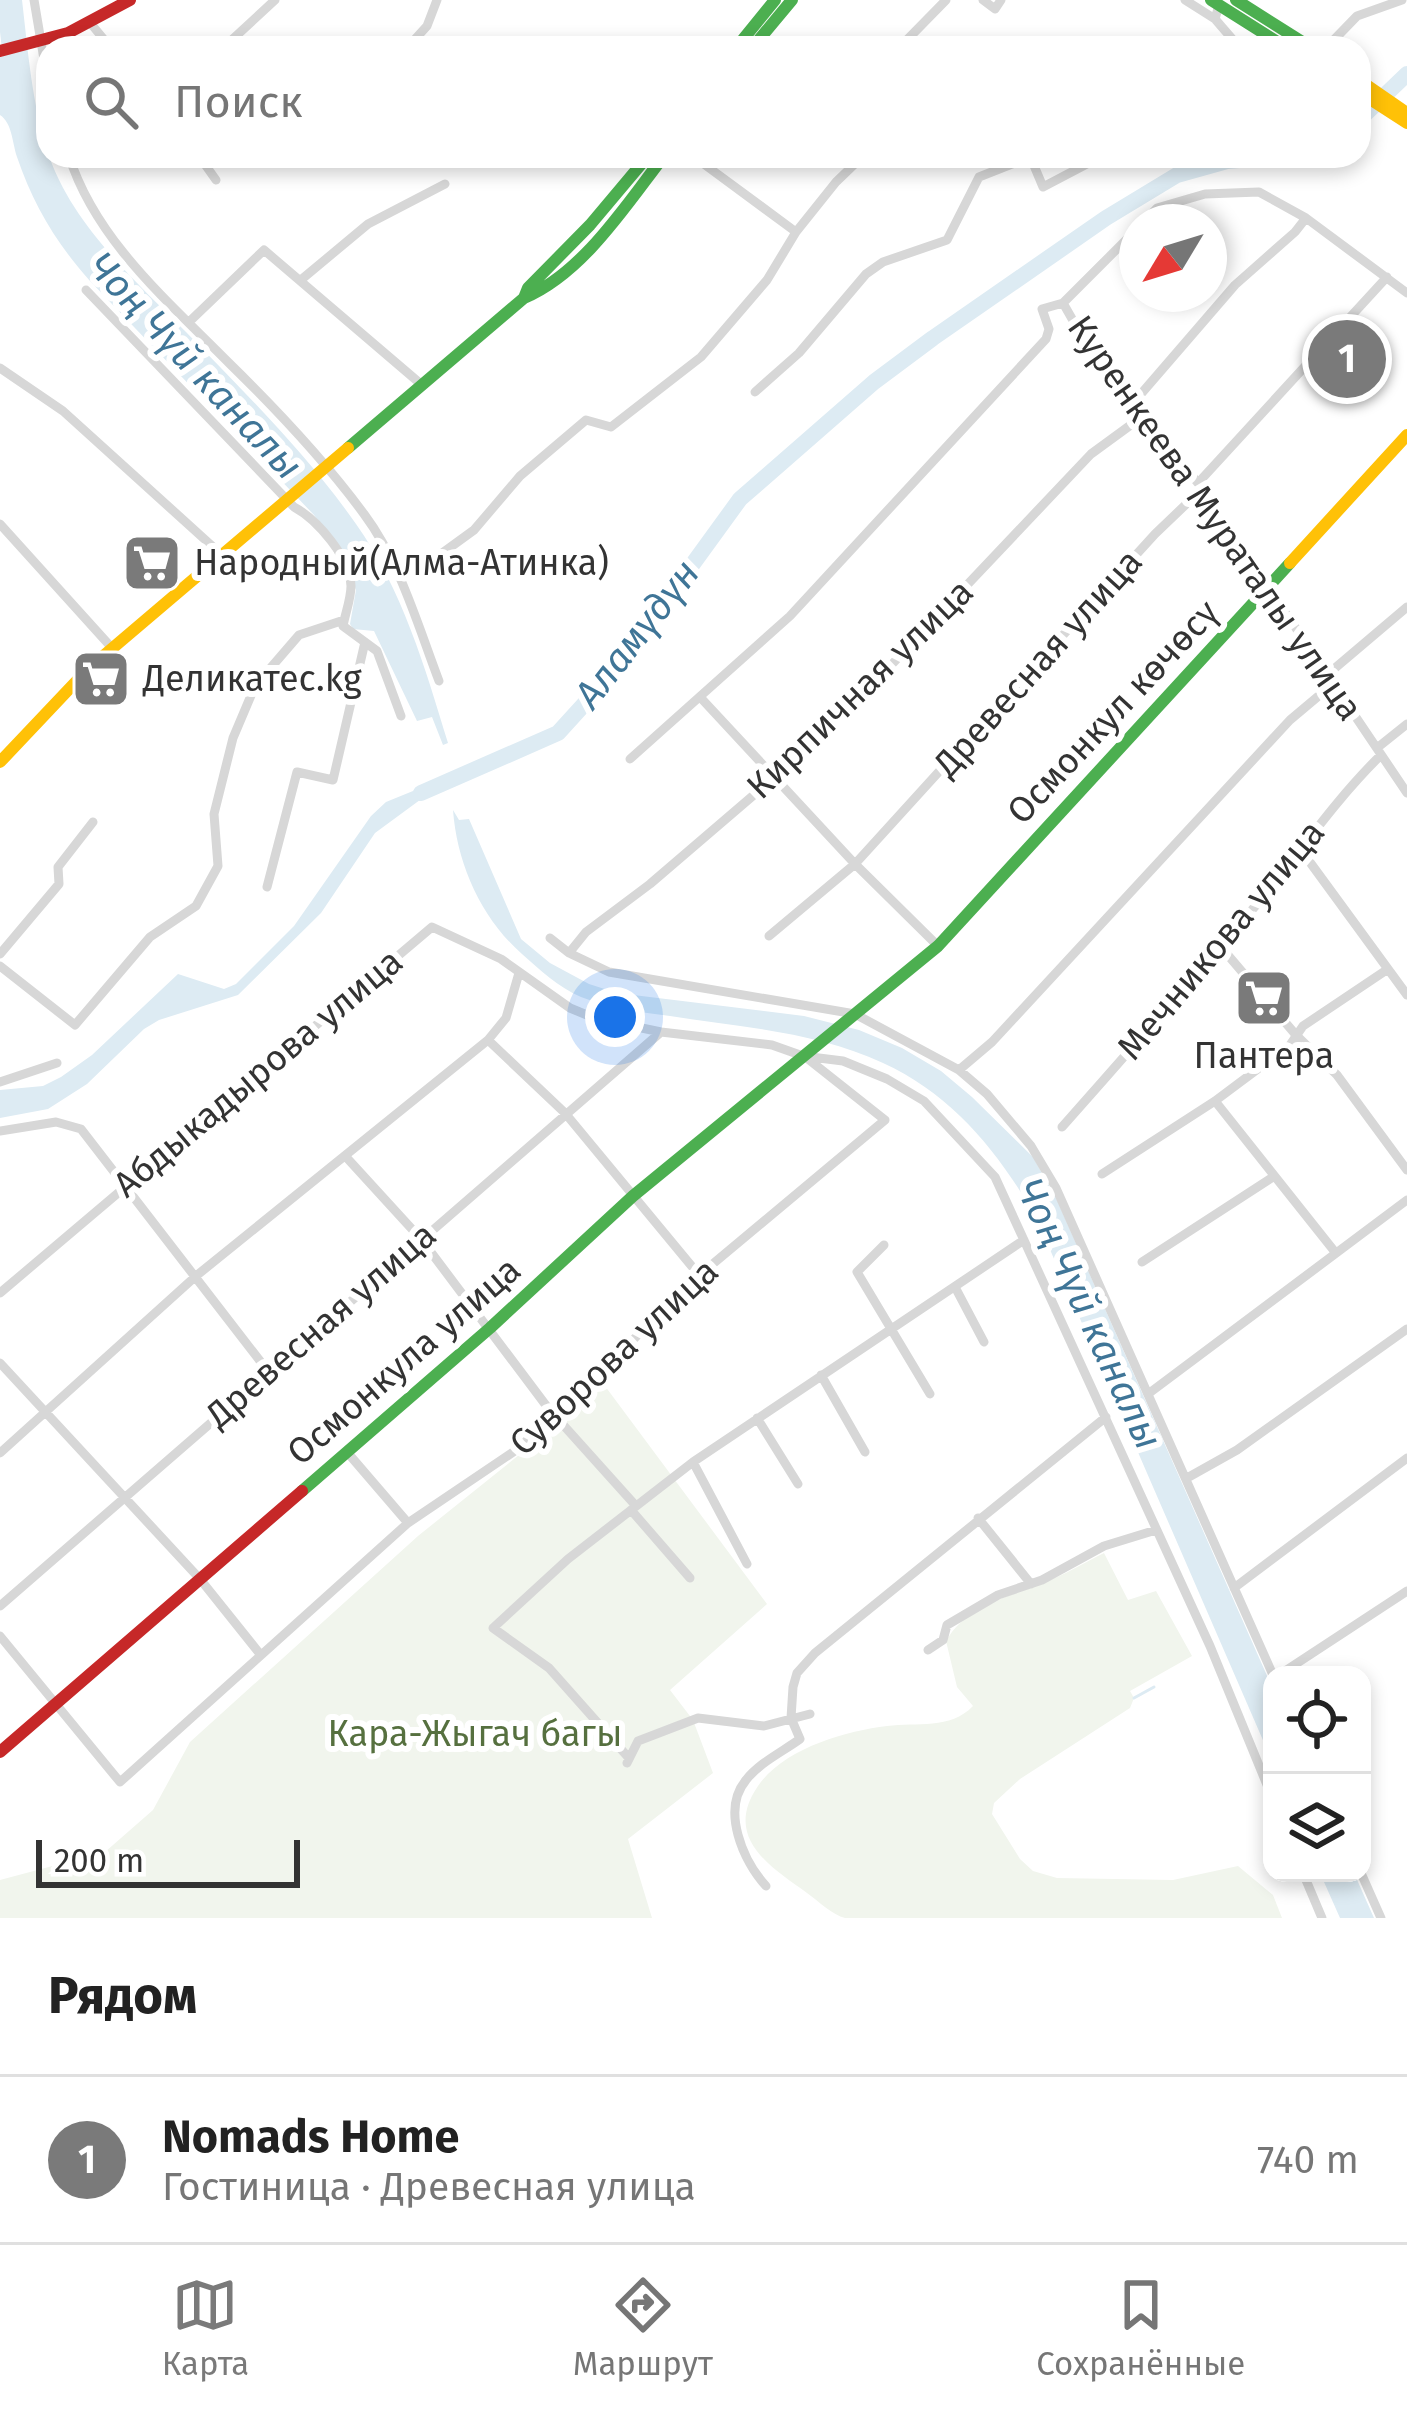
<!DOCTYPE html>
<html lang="ru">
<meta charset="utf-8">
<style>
:root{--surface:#fff;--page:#f6f6f6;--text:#222;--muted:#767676;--line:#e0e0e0;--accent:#7a7a7a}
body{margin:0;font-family:"Fira Sans",sans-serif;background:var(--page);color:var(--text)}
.controls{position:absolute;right:36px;bottom:36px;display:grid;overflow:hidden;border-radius:24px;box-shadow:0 6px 18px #0003}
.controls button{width:108px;height:108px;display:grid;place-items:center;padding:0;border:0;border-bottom:3px solid var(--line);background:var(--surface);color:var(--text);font:60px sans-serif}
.compass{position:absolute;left:1119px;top:204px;width:108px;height:108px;border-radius:50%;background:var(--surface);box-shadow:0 6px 18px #0003;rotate:232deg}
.scale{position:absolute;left:36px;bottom:30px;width:264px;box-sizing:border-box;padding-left:12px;border:6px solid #333;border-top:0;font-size:33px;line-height:42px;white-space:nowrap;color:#333;-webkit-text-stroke:9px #fff;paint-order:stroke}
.you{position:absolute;left:615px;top:1017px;width:42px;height:42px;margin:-30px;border:9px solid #fff;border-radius:50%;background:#1a73e8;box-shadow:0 0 0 18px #1a73e833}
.badge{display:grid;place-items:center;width:78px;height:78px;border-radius:50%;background:var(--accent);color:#fff;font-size:39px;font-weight:700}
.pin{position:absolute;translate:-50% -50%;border:6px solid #fff;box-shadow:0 3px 12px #0006}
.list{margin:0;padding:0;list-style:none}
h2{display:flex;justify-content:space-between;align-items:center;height:156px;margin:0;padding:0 48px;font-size:51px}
h2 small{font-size:39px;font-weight:400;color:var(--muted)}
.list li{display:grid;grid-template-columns:78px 1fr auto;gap:36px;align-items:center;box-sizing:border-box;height:168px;padding:0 48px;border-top:3px solid var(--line)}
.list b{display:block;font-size:45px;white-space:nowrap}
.list p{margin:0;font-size:39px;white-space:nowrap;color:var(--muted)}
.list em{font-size:39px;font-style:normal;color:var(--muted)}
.icon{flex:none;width:66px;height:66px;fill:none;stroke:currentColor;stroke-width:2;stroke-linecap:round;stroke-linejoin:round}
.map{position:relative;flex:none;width:1407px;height:1918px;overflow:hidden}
.search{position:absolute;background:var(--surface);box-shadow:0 6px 18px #0003;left:36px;right:36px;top:36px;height:132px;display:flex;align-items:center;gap:30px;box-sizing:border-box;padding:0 42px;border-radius:36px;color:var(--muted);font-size:45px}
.sheet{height:324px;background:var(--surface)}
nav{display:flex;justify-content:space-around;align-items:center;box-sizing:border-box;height:168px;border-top:3px solid var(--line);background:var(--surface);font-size:33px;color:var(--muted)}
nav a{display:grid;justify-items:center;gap:6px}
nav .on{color:var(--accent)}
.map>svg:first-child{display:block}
</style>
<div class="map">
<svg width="1407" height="1918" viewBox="0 0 1407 1918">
<rect width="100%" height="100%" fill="#fff"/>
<path fill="#f1f5ed" d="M605,1386L767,1604L670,1690L693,1720L713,1773L628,1839L652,1918H0V1880L105,1852L153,1810L190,1742L418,1536Z
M1104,1553L1128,1600L1156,1591L1192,1656L1130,1691L1134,1698L1130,1708L1020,1779L994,1803L992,1814L1020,1859L1033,1871L1057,1878L1173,1880L1238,1866L1273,1895L1282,1918C1176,1918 1070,1918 964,1918C937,1918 867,1918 845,1918C833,1915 818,1901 807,1893C772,1868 722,1838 758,1786C783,1749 845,1731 887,1726C917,1722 950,1730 973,1706L957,1687L946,1641C967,1605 1006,1598 1043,1583C1064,1575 1084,1563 1104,1553Z"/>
<path fill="#ddebf3" d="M0,0H22C28,51 32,104 48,153C71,223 134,280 186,332C245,393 307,454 356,524C402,589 425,667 448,743L443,745L432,717L417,721L374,631L353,629L350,624L356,590L334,543L314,515L90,281C56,243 33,204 17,157C12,141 12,123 0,115V57L11,54L5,30L0,28Z
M440,780L442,790L424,797L375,833L321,913L238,995L159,1020L144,1029L87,1084L48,1109L0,1118V1090L43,1086L61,1077L92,1055L178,974L224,989L236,984L294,926L371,816L386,802Z
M453,810L459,820L469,819L521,939L550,963L589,984L617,993L804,1016L859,1030L902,1048L941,1071L972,1097L1033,1157L1056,1198L1272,1687V1761L1035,1215C997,1151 953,1095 883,1063C817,1032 741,1027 670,1016C640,1012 609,1008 581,997C558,987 540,970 522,954C481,918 457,864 453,810Z
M1320,1873H1354L1374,1918H1340Z"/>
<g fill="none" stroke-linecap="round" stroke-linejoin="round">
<path stroke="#ddebf3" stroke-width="3" d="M1134,1698L1154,1687"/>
<path stroke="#ddebf3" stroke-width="9" d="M1,0L7,54"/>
<path stroke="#ddebf3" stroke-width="16" d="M1359,120L1407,74
M421,793L558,733L618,667L740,499L874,382L933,338L1106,218L1177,175L1227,161L1286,156"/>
<path stroke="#d7d7d7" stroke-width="9" d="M34,0L48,83
M983,0L995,9L1001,0
M1185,0L1215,19
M1219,5L1215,19L1240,48
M92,25L111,48
M223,48L275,0
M407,48L427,26L437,0
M899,48L946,0
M1326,48L1357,16L1402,0
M69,156C96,241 169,302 230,364C277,410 325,461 364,514C400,562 418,626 439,681
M199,156L216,180
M693,156L796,232
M1030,156L1043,187L1102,156
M1144,222L1157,208L1205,194L1259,192L1306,218L1407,293
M302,279L368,224L445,184
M86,290L294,507C318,520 350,558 351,586C351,599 345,614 343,626L377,651L401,716
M1063,303L1095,359L1198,483L1407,793
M189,322L264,250L422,385
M0,368L63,411L222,555
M755,392L799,353L866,274L883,262L947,240L979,177L1030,157
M1134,402L1235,285L1295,232L1306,218
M1198,483L1387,277
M0,524L112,648
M394,566L441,554L474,530L520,476L586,420L611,427L701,357L767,280L796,232L836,182L863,156
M1328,674L1407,607
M700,697L855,864L938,946
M1377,748L1407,724
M630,759L790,616L1046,339L1049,329L1042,309L1063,303L1137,229
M1301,850L1407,995
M267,887L297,772L333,780L365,642
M769,936L855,864L1155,534L1202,489
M550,938L569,953L609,972L855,1014L959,1070L987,1094L1031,1146L1056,1188L1273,1675
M1221,947L1296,1035L1337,1075L1407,1170
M569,953L586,932L650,884L776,776L878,679L1091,454L1143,416
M0,954L59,884L58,867L93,822
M0,966L75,1025L150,937L196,906L218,866L214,814L233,738L255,686L299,635L344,620
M488,1040L565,1113L699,1275
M959,1070L992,1042L1290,720L1334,683
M0,1082L57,1063
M1215,1101L1335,1252
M1062,1127C1129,1051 1197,975 1263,897C1302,849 1337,798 1381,755
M0,1131L56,1122L81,1129L267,1370
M347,1158L421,1239L548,1408L636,1506
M1102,1174L1215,1101L1290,1045L1303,1026L1388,969
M884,1245L857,1272L930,1394
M1142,1262L1273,1177
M955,1287L984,1342
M0,1293L432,927L501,959L570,1008L594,1018L661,1032
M0,1363L200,1579L260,1654
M821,1375L865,1452
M1148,1394L1407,1200
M757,1418L798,1484
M347,1452L408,1523
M0,1453L196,1276L488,1040L506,1018L519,973
M1187,1478L1237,1450L1407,1329
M631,1510L690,1578
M978,1518L1031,1584
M747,1564L693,1462L1024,1240
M1234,1588L1407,1458
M0,1606L661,1032L772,1045L803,1056L843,1061L887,1079L924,1101L995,1177L1210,1646L1272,1797
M0,1636L120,1782L408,1523L522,1446L554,1407L610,1364L678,1293L885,1120L808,1059
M928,1650L943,1640L947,1625L998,1595L1042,1580L1104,1546L1156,1530
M1279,1675L1407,1591
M628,1757L549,1668L493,1628L568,1559L693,1462
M627,1763L638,1741L698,1718L764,1726L810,1714
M1303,1873L1322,1918
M1361,1873L1381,1918
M766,1886C743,1861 721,1810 746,1780C759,1763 782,1752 800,1739L791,1718L793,1687L797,1673L815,1653L1106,1417"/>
<path stroke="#4caf50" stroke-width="12" d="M1211,0L1287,48
M1236,0L1312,48
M736,48L775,0
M752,48L792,0
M524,298C583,273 626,205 664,156
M348,448L524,298L528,288L590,225L648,156
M302,1491L490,1328L633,1196L938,946L1290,563"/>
<path stroke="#ffc107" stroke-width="12" d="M1359,80L1407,113
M1359,92L1407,123
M1290,563L1407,435
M0,762L88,669L348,448"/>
<path stroke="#c62828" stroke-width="12" d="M0,51L68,33L130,0
M0,1752L302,1491"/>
</g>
<defs>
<g id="supermarket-square" transform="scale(3)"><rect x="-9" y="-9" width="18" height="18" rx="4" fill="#7a7a7a" stroke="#fff"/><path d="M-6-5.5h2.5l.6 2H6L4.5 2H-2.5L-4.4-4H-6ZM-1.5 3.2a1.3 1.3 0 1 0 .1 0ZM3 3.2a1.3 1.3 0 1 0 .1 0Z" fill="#fff"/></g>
</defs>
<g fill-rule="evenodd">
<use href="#supermarket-square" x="152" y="563"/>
<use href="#supermarket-square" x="101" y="679"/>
<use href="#supermarket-square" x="1264" y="998"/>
</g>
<g text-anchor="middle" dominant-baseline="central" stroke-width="12" stroke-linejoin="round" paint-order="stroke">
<g font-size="36" fill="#333" stroke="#fff">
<text transform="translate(1215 518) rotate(55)">Куренкеева Мураталы улица</text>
<text transform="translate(1038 663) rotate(-48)">Древесная улица</text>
<text transform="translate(860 689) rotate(-44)">Кирпичная улица</text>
<text transform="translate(1113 712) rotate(-47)">Осмонкул көчөсү</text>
<text transform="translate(1221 940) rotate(-50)">Мечникова улица</text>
<text transform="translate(258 1073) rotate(-40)">Абдыкадырова улица</text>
<text transform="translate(321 1325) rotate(-41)">Древесная улица</text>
<text transform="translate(614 1357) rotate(-43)">Суворова улица</text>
<text transform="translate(404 1361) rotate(-41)">Осмонкула улица</text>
</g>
<g font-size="36" fill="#333" stroke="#fff" text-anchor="start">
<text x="194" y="563">Народный(Алма-Атинка)</text>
<text x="143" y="679">Деликатес.kg</text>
<text x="1264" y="1056" text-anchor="middle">Пантера</text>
</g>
<g font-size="36" fill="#56703f" stroke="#fff">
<text x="475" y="1734">Кара-Жыгач багы</text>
</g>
<g font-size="39" font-style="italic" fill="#3f7597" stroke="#fff">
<text transform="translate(195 366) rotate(47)">Чоң Чүй каналы</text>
<text transform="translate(637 634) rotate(-52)">Аламүдүн</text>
<text transform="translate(1089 1314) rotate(65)">Чоң Чүй каналы</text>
</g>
</g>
</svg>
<div class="controls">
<button><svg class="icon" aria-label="locate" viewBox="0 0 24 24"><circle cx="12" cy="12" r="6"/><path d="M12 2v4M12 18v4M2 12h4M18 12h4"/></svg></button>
<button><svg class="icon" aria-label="layers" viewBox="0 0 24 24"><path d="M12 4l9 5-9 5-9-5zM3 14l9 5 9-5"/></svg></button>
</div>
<svg class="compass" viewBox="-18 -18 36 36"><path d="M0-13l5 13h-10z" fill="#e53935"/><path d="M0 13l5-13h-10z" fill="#767676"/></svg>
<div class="scale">200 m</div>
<div class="you"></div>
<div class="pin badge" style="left:1347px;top:359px">1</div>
<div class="search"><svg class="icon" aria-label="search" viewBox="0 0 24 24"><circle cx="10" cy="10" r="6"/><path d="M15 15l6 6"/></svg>Поиск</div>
</div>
<section class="sheet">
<h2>Рядом<small></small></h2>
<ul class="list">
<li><span class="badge">1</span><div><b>Nomads Home</b><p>Гостиница · Древесная улица</p></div><em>740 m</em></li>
</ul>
</section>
<nav>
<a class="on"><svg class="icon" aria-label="map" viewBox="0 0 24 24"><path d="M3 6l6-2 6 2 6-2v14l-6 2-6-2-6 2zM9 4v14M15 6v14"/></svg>Карта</a>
<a><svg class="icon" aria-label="directions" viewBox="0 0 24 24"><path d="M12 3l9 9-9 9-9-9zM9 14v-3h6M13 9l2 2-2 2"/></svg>Маршрут</a>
<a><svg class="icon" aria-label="saved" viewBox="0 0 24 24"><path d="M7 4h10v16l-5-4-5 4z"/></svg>Сохранённые</a>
</nav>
